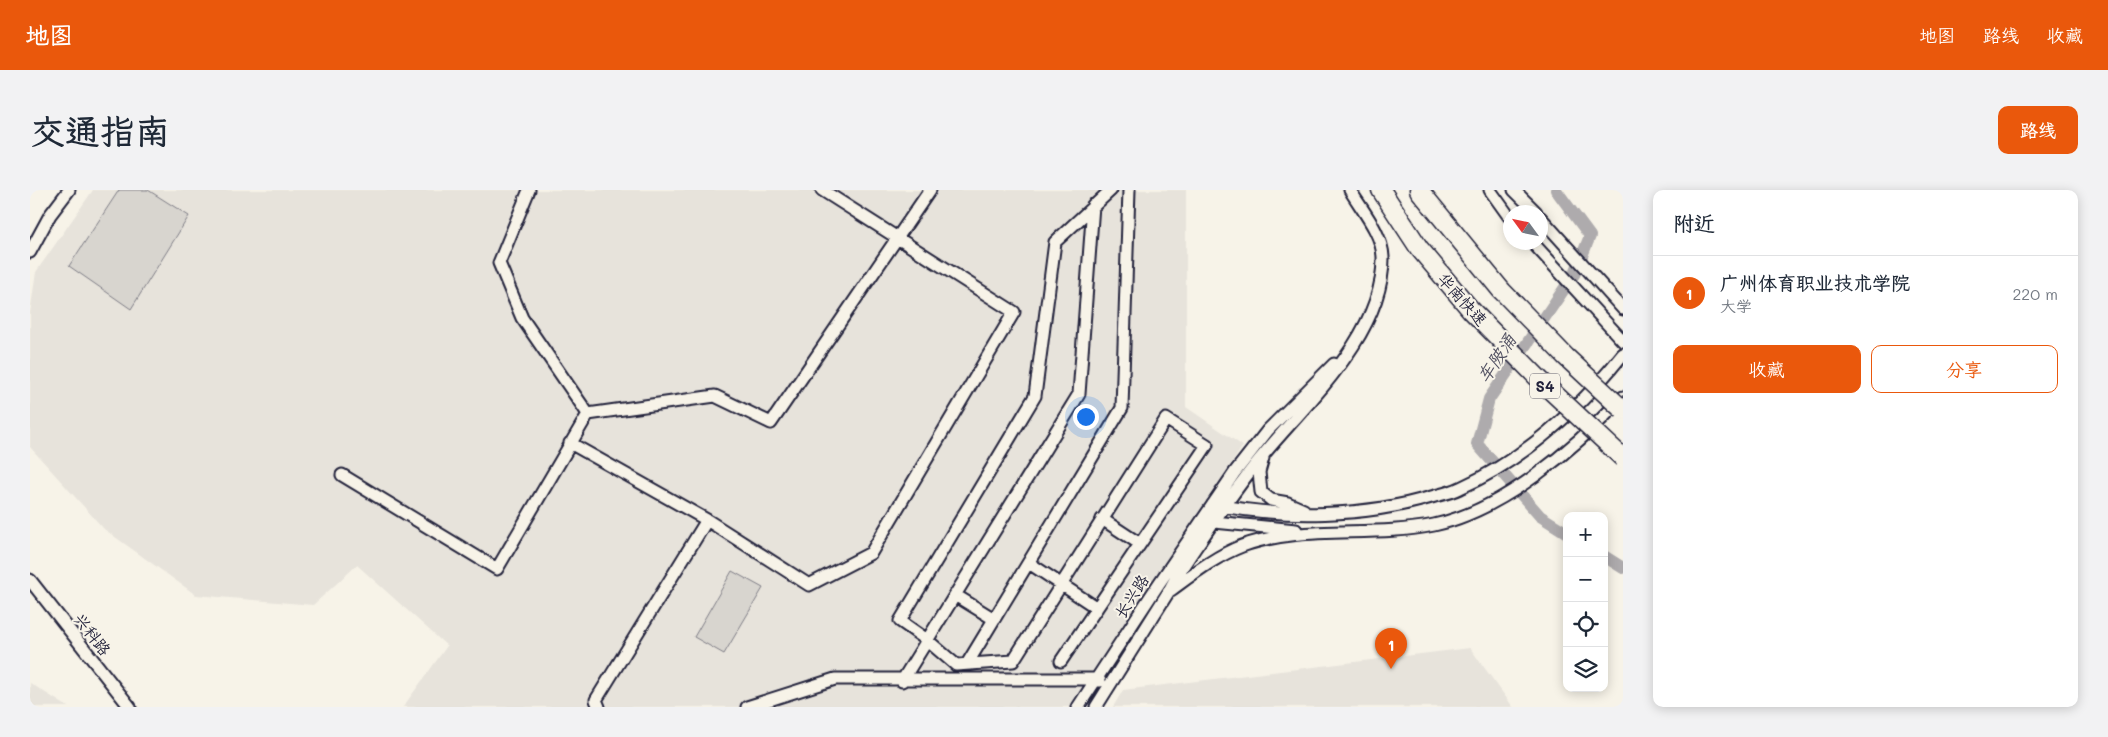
<!DOCTYPE html>
<html lang="zh">
<meta charset="utf-8">
<style>
:root{--surface:#fff;--page:#f2f2f3;--text:#1f2937;--muted:#747a83;--line:#e0e1e3;--accent:#ea580c}
body{margin:0;font-family:Mali,"LXGW WenKai TC",sans-serif;background:var(--page);color:var(--text)}
.controls{position:absolute;right:15px;bottom:15px;display:grid;overflow:hidden;border-radius:10px;box-shadow:0 2px 12px #0003}
.controls button{width:45px;height:45px;display:grid;place-items:center;padding:0;border:0;border-bottom:1px solid var(--line);background:var(--surface);color:var(--text);font:25px sans-serif}
.compass{position:absolute;left:1473px;top:15px;width:45px;height:45px;border-radius:50%;background:var(--surface);box-shadow:0 2px 12px #0003;rotate:303deg}
.you{position:absolute;left:1055px;top:226px;width:18px;height:18px;margin:-12px;border:4px solid #fff;border-radius:50%;background:#1a73e8;box-shadow:0 0 0 8px #1a73e833}
.badge{display:grid;place-items:center;width:32px;height:32px;border-radius:50%;background:var(--accent);color:#fff;font-size:16px;font-weight:700}
.pin{position:absolute;translate:-50% -41px;filter:drop-shadow(0 1px 2px #0008)}
.pin::after{content:'';position:absolute;top:26px;width:18px;height:15px;background:inherit;clip-path:polygon(0 0,100% 0,50% 100%)}
.list{margin:0;padding:0;list-style:none}
h2{display:flex;justify-content:space-between;align-items:center;height:65px;margin:0;padding:0 20px;font-size:21px}
h2 small{font-size:16px;font-weight:400;color:var(--muted)}
.list li{display:grid;grid-template-columns:32px 1fr auto;gap:15px;align-items:center;box-sizing:border-box;height:75px;padding:0 20px;border-top:1px solid var(--line)}
.list b{display:block;font-size:19px;white-space:nowrap}
.list p{margin:0;font-size:16px;white-space:nowrap;color:var(--muted)}
.list em{font-size:16px;font-style:normal;color:var(--muted)}
.actions{display:flex;gap:10px;padding:15px 20px}
.actions a{flex:1;padding:11px 0;border:1px solid var(--accent);border-radius:10px;text-align:center;font-size:18px;color:var(--accent)}
.actions .main{background:var(--accent);color:#fff}
.icon{flex:none;width:28px;height:28px;fill:none;stroke:currentColor;stroke-width:2;stroke-linecap:round;stroke-linejoin:round}
.map{position:relative;flex:none;width:1593px;height:517px;overflow:hidden;border-radius:10px}
header{display:flex;align-items:center;gap:30px;box-sizing:border-box;height:70px;padding:0 25px;background:var(--accent);color:#fff}
header strong{font-size:24px}
nav{display:flex;gap:28px;margin-inline-start:auto;font-size:18px}
.intro{display:flex;align-items:center;justify-content:space-between;box-sizing:border-box;height:120px;padding:0 30px}
h1{margin:0;font-size:35px}
.button{padding:12px 22px;border-radius:10px;background:var(--accent);color:#fff;font-size:18px;font-weight:700}
main{display:flex;gap:30px;padding:0 30px}
aside{flex:1;background:var(--surface);border-radius:10px;box-shadow:0 2px 12px #0003}
.map>svg:first-child{display:block}
</style>
<header>
<strong>地图</strong>
<nav><a>地图</a><a>路线</a><a>收藏</a></nav>
</header>
<div class="intro"><h1>交通指南</h1><a class="button">路线</a></div>
<main>
<div class="map">
<svg width="1593" height="517" viewBox="0 0 1593 517">
<rect width="100%" height="100%" fill="#f7f3e8"/>
<filter id="ink" filterUnits="userSpaceOnUse"><feTurbulence type="fractalNoise" baseFrequency=".02" numOctaves="2"/><feDisplacementMap in="SourceGraphic" scale="10" xChannelSelector="R" yChannelSelector="G"/><feConvolveMatrix kernelMatrix="1 2 1 2 8 2 1 2 1" color-interpolation-filters="sRGB"/></filter>
<g filter="url(#ink)">
<path fill="#e7e3db" d="M63,0H1156V217L1213,256L1039,517H373L417,456L327,375L283,415L166,405L74,339L0,257V123L6,82Z
M1440,458L1483,517H1083L1093,500Z
M0,493L38,517H0Z"/>
<path fill="#d8d5cf" stroke="#7d7c85" d="M89,0H118L159,26L101,119L39,76Z
M702,381L733,398L694,464L664,447Z"/>
<g fill="none" stroke-linecap="round" stroke-linejoin="round">
<path stroke="#aeabad" stroke-width="12" d="M1526,0L1560,46L1545,83L1459,209L1447,254L1510,326L1537,343
M1574,366L1593,378"/>
<g stroke="#22223b" stroke-width="15">
<path id="minor" d="M1460,0L1480,28
M1484,0L1506,22
M1510,27L1593,119
M1502,52L1593,151
M0,62L20,25L39,0
M558,224L685,206L741,233L900,0
M540,253L677,330L779,395L841,363L984,122L792,0
M1233,268L1229,282L1231,302L1241,310L1258,313L1274,320
M312,285L467,379L558,224L492,128L469,73L499,0
M1183,314C1254,329 1336,327 1405,306C1413,304 1422,302 1430,298C1495,269 1549,219 1593,164
M1072,329L1110,354
M1178,329L1184,332L1266,340
M999,373L1067,418
M0,390L100,517
M1141,400C1163,384 1186,366 1212,356C1272,334 1341,348 1404,335C1474,320 1545,258 1593,207
M925,405L964,429
M1031,471L1177,255L1136,229L983,471L926,475L897,450L870,431L1005,206L1025,52L1081,0
M937,474L1092,218L1099,0
M872,491L1049,204L1063,15
M569,517L566,510L677,330
M717,517L805,489H1066L1070,491
M1048,517L1128,395L1205,282L1238,240L1304,174
M1066,517L1139,401C1151,376 1167,356 1182,334C1199,310 1215,286 1234,264C1279,210 1354,143 1353,67C1352,43 1332,20 1320,0"/>
</g>
<g stroke="#22223b" stroke-width="21">
<path id="highway" d="M1351,0L1389,58L1441,120
M1389,0L1471,100"/>
</g>
<use href="#minor" stroke="#f7f3e8" stroke-width="11"/>
<use href="#highway" stroke="#f7f3e8" stroke-width="18"/>
<g stroke="#22223b" stroke-width="21" stroke-linecap="butt">
<path id="highway-bridge" d="M1471,100L1536,167L1593,220
M1441,120L1517,197L1593,268"/>
</g>
<use href="#highway-bridge" stroke="#f7f3e8" stroke-width="18"/>
</g>
</g>
<g text-anchor="middle" dominant-baseline="central" stroke-width="4" stroke-linejoin="round" paint-order="stroke">
<rect fill="#f7f3e8" stroke="#62616f" stroke-width="1" x="1500" y="183.5" width="30" height="25" rx="4"/>
<g font-size="15" font-weight="bold" fill="#22223b">
<text x="1515" y="196">S4</text>
</g>
<g font-size="16" fill="#22223b" stroke="#f7f3e8">
<text transform="translate(1433 109) rotate(48)">华南快速</text>
<text transform="translate(1101 406) rotate(-57)">长兴路</text>
<text transform="translate(63 444) rotate(52)">兴科路</text>
</g>
<g font-size="18" font-style="italic" fill="#535263" stroke="#f7f3e8">
<text transform="translate(1466 168) rotate(-56)">车陂涌</text>
</g>
</g>
</svg>
<div class="controls">
<button>+</button>
<button>−</button>
<button><svg class="icon" aria-label="locate" viewBox="0 0 24 24"><circle cx="12" cy="12" r="6"/><path d="M12 2v4M12 18v4M2 12h4M18 12h4"/></svg></button>
<button><svg class="icon" aria-label="layers" viewBox="0 0 24 24"><path d="M12 4l9 5-9 5-9-5zM3 14l9 5 9-5"/></svg></button>
</div>
<svg class="compass" viewBox="-18 -18 36 36"><path d="M0-13l5 13h-10z" fill="#e53935"/><path d="M0 13l5-13h-10z" fill="#747a83"/></svg>
<div class="you"></div>
<div class="pin badge" style="left:1361px;top:479px">1</div>
</div>
<aside>
<h2>附近<small></small></h2>
<ul class="list">
<li><span class="badge">1</span><div><b>广州体育职业技术学院</b><p>大学</p></div><em>220 m</em></li>
</ul>
<div class="actions"><a class="main">收藏</a><a>分享</a></div>
</aside>
</main>
